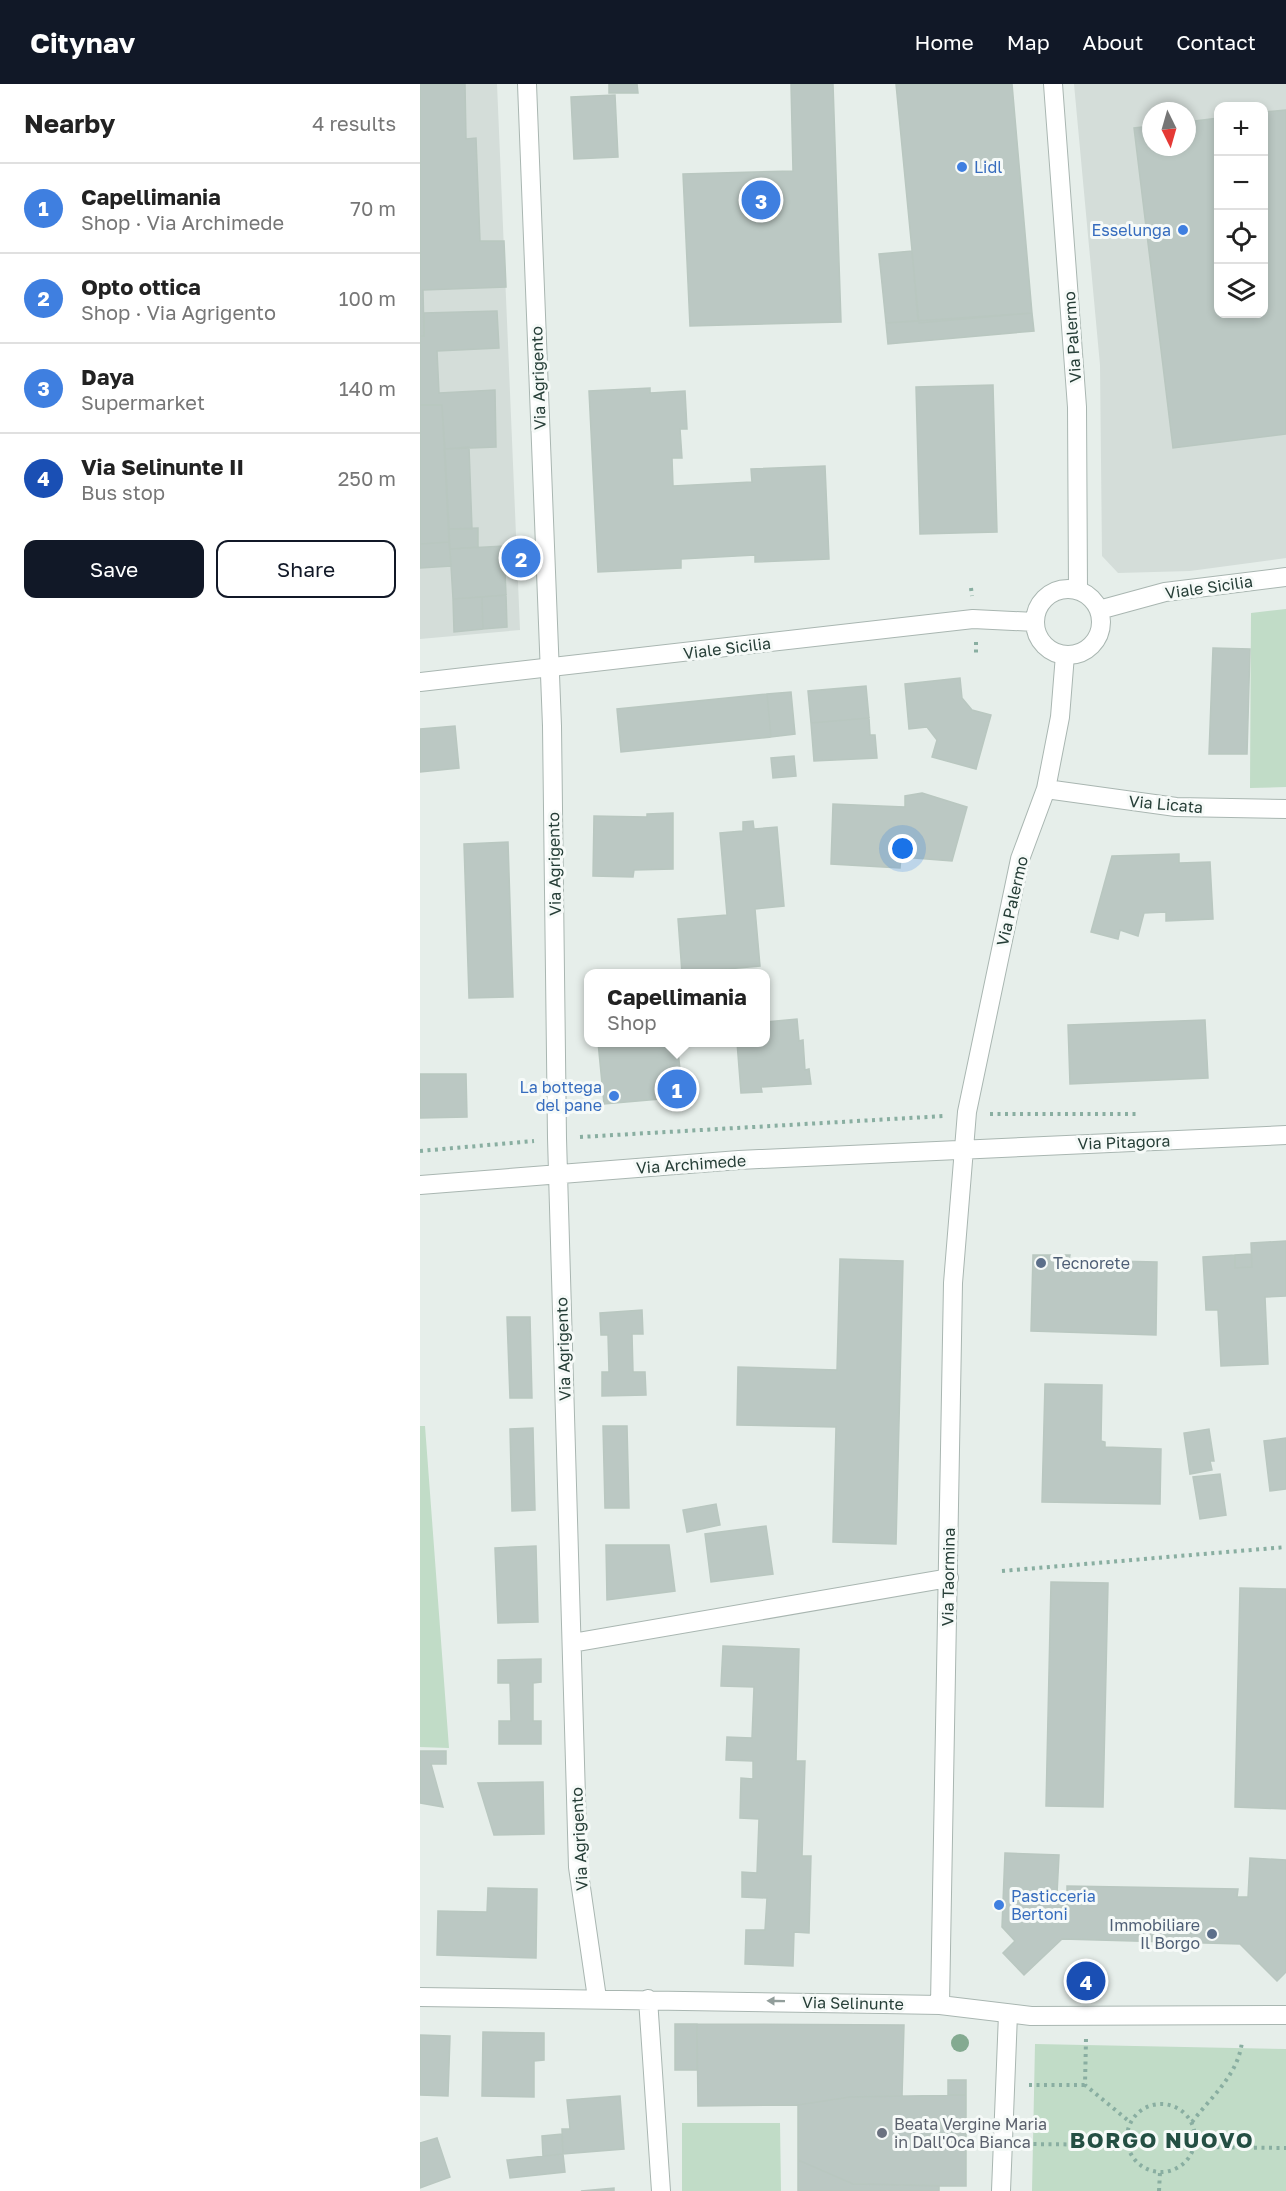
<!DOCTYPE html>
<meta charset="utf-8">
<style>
:root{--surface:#fff;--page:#f2f2f2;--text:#222;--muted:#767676;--line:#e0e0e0;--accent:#111827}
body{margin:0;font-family:"Golos Text",sans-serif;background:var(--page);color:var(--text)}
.controls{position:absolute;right:18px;top:18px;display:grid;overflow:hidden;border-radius:12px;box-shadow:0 3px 9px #0003}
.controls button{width:54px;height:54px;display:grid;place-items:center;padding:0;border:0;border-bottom:2px solid var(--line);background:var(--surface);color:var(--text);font:30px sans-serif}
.compass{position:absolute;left:722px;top:18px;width:54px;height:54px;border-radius:50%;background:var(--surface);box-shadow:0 3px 9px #0003;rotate:175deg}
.you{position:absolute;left:483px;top:765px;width:21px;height:21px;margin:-15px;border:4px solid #fff;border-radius:50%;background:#1a73e8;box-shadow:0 0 0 9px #1a73e833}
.badge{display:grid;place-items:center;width:39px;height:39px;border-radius:50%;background:var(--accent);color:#fff;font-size:20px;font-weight:700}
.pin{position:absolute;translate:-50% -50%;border:3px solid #fff;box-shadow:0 2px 6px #0006}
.popup{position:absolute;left:164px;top:885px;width:186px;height:78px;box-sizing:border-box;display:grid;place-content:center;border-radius:12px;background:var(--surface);filter:drop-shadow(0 2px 4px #0005);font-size:20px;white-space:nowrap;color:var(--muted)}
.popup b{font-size:22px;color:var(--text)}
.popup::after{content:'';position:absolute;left:50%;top:100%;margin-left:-12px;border:12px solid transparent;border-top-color:var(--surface)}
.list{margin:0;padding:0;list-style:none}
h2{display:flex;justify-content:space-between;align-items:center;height:78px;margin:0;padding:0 24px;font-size:26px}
h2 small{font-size:20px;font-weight:400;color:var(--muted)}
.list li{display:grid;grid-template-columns:39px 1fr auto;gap:18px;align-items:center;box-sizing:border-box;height:90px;padding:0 24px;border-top:2px solid var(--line)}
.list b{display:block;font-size:22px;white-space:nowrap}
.list p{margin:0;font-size:20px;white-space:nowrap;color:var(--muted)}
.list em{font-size:20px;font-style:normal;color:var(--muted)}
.actions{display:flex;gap:12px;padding:18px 24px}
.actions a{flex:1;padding:14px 0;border:2px solid var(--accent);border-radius:12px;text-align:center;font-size:21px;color:var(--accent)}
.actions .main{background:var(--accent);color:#fff}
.icon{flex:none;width:33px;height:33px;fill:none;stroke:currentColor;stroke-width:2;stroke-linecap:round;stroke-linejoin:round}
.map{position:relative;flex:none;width:866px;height:2107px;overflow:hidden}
header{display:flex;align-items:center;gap:36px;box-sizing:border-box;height:84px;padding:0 30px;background:var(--accent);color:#fff}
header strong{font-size:28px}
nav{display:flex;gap:33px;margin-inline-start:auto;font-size:21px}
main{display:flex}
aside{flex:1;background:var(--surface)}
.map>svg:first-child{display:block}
</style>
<header>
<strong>Citynav</strong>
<nav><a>Home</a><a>Map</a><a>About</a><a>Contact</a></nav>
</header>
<main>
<aside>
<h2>Nearby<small>4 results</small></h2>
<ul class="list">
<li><span class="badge" style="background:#3f7fe0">1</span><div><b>Capellimania</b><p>Shop · Via Archimede</p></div><em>70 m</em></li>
<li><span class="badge" style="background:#3f7fe0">2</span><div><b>Opto ottica</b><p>Shop · Via Agrigento</p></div><em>100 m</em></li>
<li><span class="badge" style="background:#3f7fe0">3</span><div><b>Daya</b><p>Supermarket</p></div><em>140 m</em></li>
<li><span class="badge" style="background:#1a4fb4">4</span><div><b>Via Selinunte II</b><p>Bus stop</p></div><em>250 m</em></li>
</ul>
<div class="actions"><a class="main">Save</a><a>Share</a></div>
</aside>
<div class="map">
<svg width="866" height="2107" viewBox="0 0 866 2107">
<rect width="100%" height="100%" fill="#e6eeea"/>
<path fill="#d4ddd9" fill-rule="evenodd" d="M0,0H77L100,546L0,555Z
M654,0H866V474L770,487L698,489L682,472L680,281ZM798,22H844V230H798ZM731,27H767V63H731Z"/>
<path fill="#c1dcc7" d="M866,525V703L830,704L831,529Z
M0,1342H5L29,1664L0,1663Z
M615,1960L866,1965V2107H612Z
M262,2039H360L361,2107H262Z"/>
<path fill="#bbc8c3" stroke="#b9c7c0" stroke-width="1.5" d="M0,0H45L46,55L56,54L60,157H84L86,203L3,206L4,252H0Z
M189,0H217L218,9H189Z
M371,0H413L421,238L270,242L263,90L373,87Z
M476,0H592L612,229L499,239Z
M195,11L198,73L154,75L151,13Z
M866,26V350L753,364L714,44L731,42V63H767V38L798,34V230H844V28Z
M492,167L498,237L466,239L459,170Z
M77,227L79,264L17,267L19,309L75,306L76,363L25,365L22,321H0V252H4V229Z
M612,229L614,247L468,260L466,239Z
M573,301L577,448L500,450L496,303Z
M230,304V309L265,307L267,345H260L262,374H252L253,402L332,398L331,385L405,382L409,475L335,478V471L261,475V484L178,488L169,307Z
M0,321H22L29,458L0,460Z
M49,363L52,445H29L25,365Z
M58,444V463L30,465L29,445Z
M29,458L31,482L0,484V460Z
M84,462L86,511L33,515L30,465Z
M86,511L87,543L63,545L62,513Z
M62,513L63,545L34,548L33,515Z
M793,564L830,565L827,670H789Z
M540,594L542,614L552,626L571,631L556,685L512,673L517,656L507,643L489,645L485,600Z
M446,602L449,634L391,639L388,607Z
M371,608L375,650L351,653L347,610Z
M347,610L351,653L201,668L197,625Z
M449,634L450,651H455L457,674L394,677L391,639Z
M35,642L39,684L0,688V645Z
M374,672L376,692L353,694L351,674Z
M502,709L547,723L532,777L481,773L480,784L411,780L413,720L485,723V712Z
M253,729V785L214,786L213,793L173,792L174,732L227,733V730Z
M333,737L334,745L357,743L364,822L335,825L340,882L262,889L258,835L307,831L300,749L323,747V738Z
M88,758L93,913L49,914L44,760Z
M759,770V779L790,778L793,835L746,837V828L724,829L718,852L700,846L698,855L671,848L692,772Z
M377,935L379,957L383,956L385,986L389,985L391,1000L341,1003L342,1008L321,1009L317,958H346V938Z
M785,936L788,994L650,1000L648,941Z
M178,958H257L263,1013L184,1020Z
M0,990H46L47,1033L0,1034Z
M866,1157V1212L845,1213L848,1280L801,1282L798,1226H786L783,1173L815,1171V1184L832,1183L831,1159Z
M831,1170L832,1183L815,1184V1171Z
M613,1171H650L649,1176L737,1178L736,1251L611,1247Z
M420,1175L483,1177L476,1460L413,1458L416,1343L317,1341L318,1283L417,1286Z
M222,1226L223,1250H212L213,1288H225L226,1311L182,1312V1288H189L188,1251H181L180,1229Z
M87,1233H110L112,1314H90Z
M625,1300L682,1301L681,1357L685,1358V1363L741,1365L740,1420L622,1418Z
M183,1342H207L209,1424H185Z
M113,1344L115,1426L92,1427L90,1345Z
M789,1345L794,1377H790L792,1386L770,1390L764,1349Z
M866,1354V1405L850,1407L844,1357Z
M800,1390L806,1431L780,1435L773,1393Z
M296,1420L300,1441L267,1448L263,1426Z
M346,1442L353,1490L291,1498L285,1450Z
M186,1461H249L255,1507L187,1516Z
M116,1462L118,1538L78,1539L75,1464Z
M631,1498L688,1499L683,1723L626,1722Z
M820,1504L866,1505V1725L815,1723Z
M303,1562L379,1565L376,1677H385L382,1772H391L389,1849L374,1848L373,1882L325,1880L326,1846H345L347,1814L322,1813V1788L337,1789L339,1735L320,1734L321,1694L333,1695V1677L306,1676L307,1653L332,1654L334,1603L301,1602Z
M121,1575V1598L113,1599V1637H121V1660H79V1637H91L90,1599H78V1576Z
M0,1667H26V1680H11L23,1723L0,1719Z
M123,1698L124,1750L74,1751L58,1699Z
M585,1769L639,1771L637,1810H647V1802L818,1805L817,1813H828L830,1774L866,1776V1888L857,1897L820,1860L642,1855L604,1891L583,1869L595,1857L582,1843Z
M68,1804L117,1805L116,1874L17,1871L18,1827L67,1828Z
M255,1940H277V1986H255Z
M277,1940L484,1941L482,2012L430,2013L378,2021L278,2022Z
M63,1948L124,1949V1976L114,1977V2013L62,2012Z
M0,1951L30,1952L28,2012L0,2011Z
M528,1996H546V2011H528Z
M546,2011V2102L433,2100L378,2076V2021L430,2013Z
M200,2012L204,2065L143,2070L142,2045H150L147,2016Z
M142,2050L143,2070L123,2072L122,2052Z
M17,2054L30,2093L0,2104V2059Z
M143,2070L145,2088L90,2094L87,2076Z
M378,2076L433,2100L519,2102V2107H378Z
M194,2104V2107H161Z"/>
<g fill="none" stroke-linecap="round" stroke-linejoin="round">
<g stroke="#a9b6b1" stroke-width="20">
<path id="pedestrian" d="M581,2107L588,1930"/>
</g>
<g stroke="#a9b6b1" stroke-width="20">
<path id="minor" d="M107,0L132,642L137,1054L158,1783L177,1914
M633,0L657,323L658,506
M626,705L756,723L866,725
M0,1101L319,1076L866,1051
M152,1559L529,1494
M0,1913L463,1920L520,1921L611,1932L866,1931
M228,1915L241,2107
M520,1921L533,1199L547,1028L600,775L626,705L640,633L645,571"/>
</g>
<g stroke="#a9b6b1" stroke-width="20">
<path id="tertiary" d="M615 538a33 33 0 1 1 66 0a33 33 0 1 1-66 0Z
M679,526L745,508L866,493
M0,598L553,535L615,538"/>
</g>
<path stroke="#89aea1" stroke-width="4" stroke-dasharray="3 4.5" stroke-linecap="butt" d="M551,504L552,512
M556,558V570
M570,1030H718
M160,1053L524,1032
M0,1067L114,1057
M582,1487L866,1463
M666,1955L665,2001L710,2038
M609,2001H665
M707 2054a34 34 0 1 1 68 0a34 34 0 1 1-68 0Z
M772,2038C791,2013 819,1990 822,1957
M606,2060L707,2061
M774,2063L866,2064
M739,2107L740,2088"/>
<use href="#pedestrian" stroke="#fff" stroke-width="18"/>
<use href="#minor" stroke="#fff" stroke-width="18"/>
<use href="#tertiary" stroke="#fff" stroke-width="18"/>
</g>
<circle fill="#84aa91" cx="540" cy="1959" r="9"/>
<defs><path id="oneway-solid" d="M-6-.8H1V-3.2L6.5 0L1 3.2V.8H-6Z" transform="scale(1.5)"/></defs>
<use fill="#929e9b" href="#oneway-solid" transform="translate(356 1917) rotate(-179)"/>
<g fill="#3f7fe0" stroke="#f6faf8" stroke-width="2">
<circle cx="542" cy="83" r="6"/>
<circle cx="763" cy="146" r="6"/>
<circle cx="194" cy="1012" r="6"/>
<circle cx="579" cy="1821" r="6"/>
</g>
<g fill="#5c6f8a" stroke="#f6faf8" stroke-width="2">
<circle cx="621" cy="1179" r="6"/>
<circle cx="792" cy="1850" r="6"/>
</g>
<circle fill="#6b7280" stroke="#f6faf8" stroke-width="2" cx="462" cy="2049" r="6"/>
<g text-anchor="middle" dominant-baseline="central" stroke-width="6" stroke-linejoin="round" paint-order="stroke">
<g font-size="16" fill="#366cbe" stroke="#f6faf8" text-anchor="start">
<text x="554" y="83">Lidl</text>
<text x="751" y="146" text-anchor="end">Esselunga</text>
<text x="182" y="1003" text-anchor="end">La bottega<tspan x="182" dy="18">del pane</tspan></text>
<text x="591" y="1812">Pasticceria<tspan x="591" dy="18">Bertoni</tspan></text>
</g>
<g font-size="16" fill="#263e37" stroke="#f6faf8">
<text transform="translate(652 253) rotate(-94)">Via Palermo</text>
<text transform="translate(118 294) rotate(-92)">Via Agrigento</text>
<text transform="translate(789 503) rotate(-8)">Viale Sicilia</text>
<text transform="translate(307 564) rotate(-7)">Viale Sicilia</text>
<text transform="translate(746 720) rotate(5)">Via Licata</text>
<text transform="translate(134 780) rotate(-91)">Via Agrigento</text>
<text transform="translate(592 817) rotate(-77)">Via Palermo</text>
<text transform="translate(704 1058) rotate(-2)">Via Pitagora</text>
<text transform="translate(271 1080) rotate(-4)">Via Archimede</text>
<text transform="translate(143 1265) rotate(-92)">Via Agrigento</text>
<text transform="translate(528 1493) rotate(-89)">Via Taormina</text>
<text transform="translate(159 1755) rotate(-93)">Via Agrigento</text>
<text transform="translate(433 1919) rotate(1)">Via Selinunte</text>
</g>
<g font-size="16" fill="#4e5e75" stroke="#f6faf8" text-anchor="start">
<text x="633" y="1179">Tecnorete</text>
<text x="780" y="1841" text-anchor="end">Immobiliare<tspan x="780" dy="18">Il Borgo</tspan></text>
</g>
<g font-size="16" fill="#5b616d" stroke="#f6faf8" text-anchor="start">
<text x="474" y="2040">Beata Vergine Maria<tspan x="474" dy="18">in Dall'Oca Bianca</tspan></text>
</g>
<g font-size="22" font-weight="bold" letter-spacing="1.5" fill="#244f43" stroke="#f6faf8">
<text x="742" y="2055">BORGO NUOVO</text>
</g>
</g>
</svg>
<div class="controls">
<button>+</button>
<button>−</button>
<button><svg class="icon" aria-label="locate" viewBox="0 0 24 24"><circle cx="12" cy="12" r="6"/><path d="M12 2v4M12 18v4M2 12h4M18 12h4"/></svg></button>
<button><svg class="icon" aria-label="layers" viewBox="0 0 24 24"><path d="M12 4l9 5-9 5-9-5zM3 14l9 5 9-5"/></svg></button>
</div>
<svg class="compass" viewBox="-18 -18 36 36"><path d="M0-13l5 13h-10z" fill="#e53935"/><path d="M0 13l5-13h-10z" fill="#767676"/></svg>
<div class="you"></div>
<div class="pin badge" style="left:257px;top:1005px;background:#3f7fe0">1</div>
<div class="popup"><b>Capellimania</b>Shop</div>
<div class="pin badge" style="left:101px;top:474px;background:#3f7fe0">2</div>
<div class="pin badge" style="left:341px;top:116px;background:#3f7fe0">3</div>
<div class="pin badge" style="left:666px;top:1897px;background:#1a4fb4">4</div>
</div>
</main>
